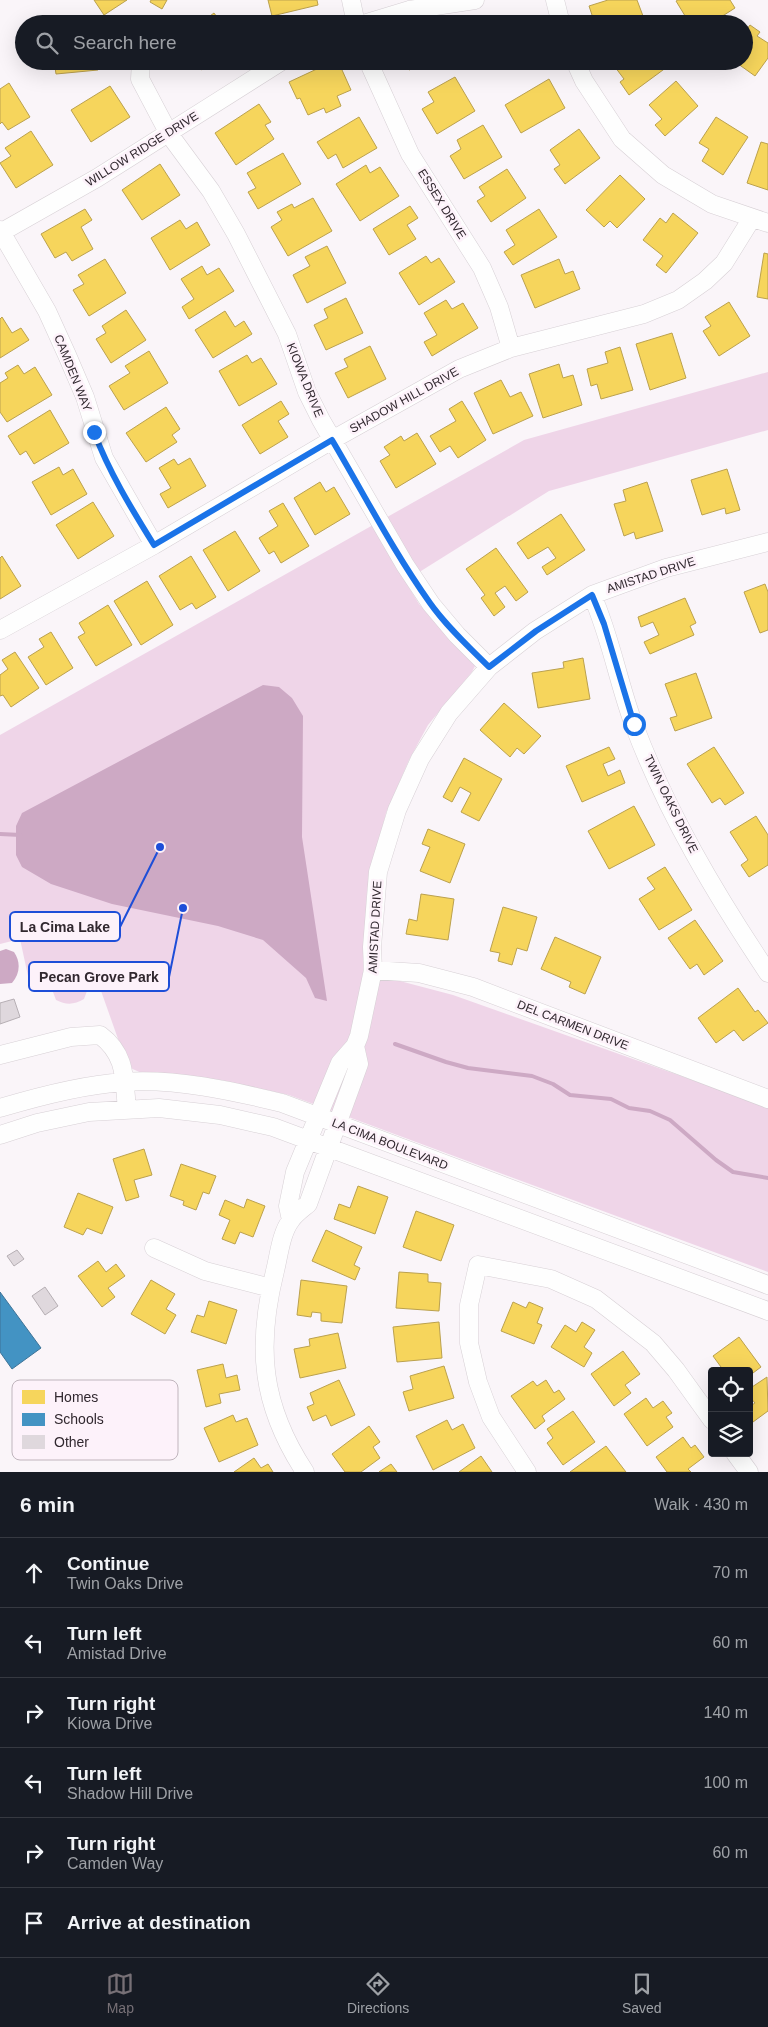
<!DOCTYPE html>
<meta charset="utf-8">
<style>
:root{--surface:#171b24;--page:#242831;--text:#f1f3f6;--muted:#9ea1a6;--line:#363941;--accent:#777076}
body{margin:0;font-family:Helvetica,sans-serif;background:var(--page);color:var(--text)}
.controls{position:absolute;right:15px;bottom:15px;display:grid;overflow:hidden;border-radius:5px;box-shadow:0 5px 20px #0002}
.controls button{width:45px;height:45px;display:grid;place-items:center;padding:0;border:0;border-bottom:1px solid var(--line);background:var(--surface);color:var(--text);font:25px sans-serif}
.stop{position:absolute;width:15px;height:15px;margin:-11px;border:4px solid #1a73e8;border-radius:50%;background:#fff}
.stop.end{background:#1a73e8;border-color:#fff;box-shadow:0 1px 5px #0008}
.list{margin:0;padding:0;list-style:none}
h2{display:flex;justify-content:space-between;align-items:center;height:65px;margin:0;padding:0 20px;font-size:21px}
h2 small{font-size:16px;font-weight:400;color:var(--muted)}
.list li{display:grid;grid-template-columns:32px 1fr auto;gap:15px;align-items:center;box-sizing:border-box;height:70px;padding:0 20px;border-top:1px solid var(--line)}
.list b{display:block;font-size:19px;white-space:nowrap}
.list p{margin:0;font-size:16px;white-space:nowrap;color:var(--muted)}
.list em{font-size:16px;font-style:normal;color:var(--muted)}
.icon{flex:none;width:28px;height:28px;fill:none;stroke:currentColor;stroke-width:2;stroke-linecap:round;stroke-linejoin:round}
.map{position:relative;flex:none;width:768px;height:1472px;overflow:hidden}
.search{position:absolute;background:var(--surface);box-shadow:0 5px 20px #0002;left:15px;right:15px;top:15px;height:55px;display:flex;align-items:center;gap:12px;box-sizing:border-box;padding:0 18px;border-radius:28px;color:var(--muted);font-size:19px}
.sheet{height:485px;background:var(--surface)}
nav{display:flex;justify-content:space-around;align-items:center;box-sizing:border-box;height:70px;border-top:1px solid var(--line);background:var(--surface);font-size:14px;color:var(--muted)}
nav a{display:grid;justify-items:center;gap:2px}
nav .on{color:var(--accent)}
.map>svg:first-child{display:block}
</style>
<div class="map">
<svg width="768" height="1472" viewBox="0 0 768 1472">
<rect width="100%" height="100%" fill="#faf5f9"/>
<path fill="#efd5e8" d="M768,372V430L549,491L405,581L419,604L476,664L472,672L428,725L409,760L386,813L367,890L363,977L396,980L453,995L768,1107V1272L289,1095L221,1080L144,1074L128,1067L95,974L28,976L20,939L0,944V735L524,440Z
M64,981L68,985L76,982L84,985L87,991L84,999C74,1005 66,1005 56,1000L53,992L56,983Z"/>
<path fill="#cda9c4" d="M263,685L279,687L292,698L303,716L302,837L327,1001L315,998L306,978L263,940L218,926L112,904L51,884L22,867L16,855V826L22,813Z
M6,949L14,952C21,962 20,974 12,983L0,984V951Z"/>
<path fill="#f6d55c" stroke="#bba14e" d="M94,0H127L104,15Z
M151,0H167L162,9L150,2Z
M268,0H317L318,5L272,16Z
M608,0H637L646,24H595L589,6Z
M678,0H730L735,8L710,24H690L676,1Z
M214,13L222,24H199Z
M523,18L525,24H506Z
M750,25L760,32L757,36L768,43V58L755,76L734,61H744V33Z
M54,61H97L98,70L56,74Z
M195,61H213L201,70Z
M334,61H338L351,90L337,96L341,106L326,113L324,108L308,115L300,98L297,99L289,82Z
M405,61H432L409,70Z
M435,61H454L438,67Z
M615,61H663L667,67L629,95L620,82L624,79L612,63Z
M455,77L475,111L437,134L422,109L434,102L428,92Z
M549,79L565,108L521,133L505,105Z
M676,81L698,106L665,136L655,125L662,119L649,105Z
M9,83L30,117L8,130L2,122L0,124V89Z
M110,86L130,117L91,142L71,110Z
M259,104L271,122L265,125L274,139L236,165L215,133Z
M359,117L377,148L343,168L336,154L328,159L317,142Z
M716,117L748,137L723,175L702,161L709,149L699,143Z
M483,125L502,157L464,179L450,156L461,149L457,140Z
M579,129L600,158L565,184L554,169L560,165L550,150Z
M31,131L53,165L16,188L0,163L11,156L5,148Z
M761,142L768,144V190L747,183Z
M283,153L301,184L258,209L248,192L256,188L247,173Z
M160,164L180,195L142,220L122,190Z
M366,165L370,173L380,167L399,196L360,221L336,184Z
M507,169L526,198L491,222L477,201L485,196L479,187Z
M620,175L645,199L617,228L610,221L604,227L586,210Z
M313,198L332,231L288,256L271,227L282,220L277,212L292,204L294,208Z
M410,206L418,218L407,225L416,239L389,255L373,229Z
M85,209L92,220L81,227L93,249L72,261L66,252L55,258L41,234Z
M539,209L557,237L513,265L504,252L515,245L506,230Z
M673,213L698,233L666,273L656,265L663,256L643,240L660,218L666,223Z
M180,220L186,229L197,222L210,245L170,270L151,238Z
M327,246L346,283L307,303L293,275L310,266L305,257Z
M764,253L768,254V299L757,297Z
M426,256L431,263L439,258L455,282L419,305L399,273Z
M105,259L126,293L89,316L73,290L84,284L78,275Z
M559,259L565,274L573,271L580,289L535,308L521,275Z
M202,266L207,275L219,268L234,291L189,319L182,307L194,299L181,279Z
M346,298L363,333L326,350L314,325L328,318L324,309Z
M446,300L452,309L463,303L478,328L432,356L424,342L437,335L424,313Z
M729,302L750,336L719,356L703,331L711,326L705,317Z
M126,310L146,340L111,363L96,339L106,333L102,326Z
M225,311L235,327L244,321L252,334L213,358L195,330Z
M2,317L12,333L21,328L29,340L0,358V319Z
M672,333L686,378L650,390L636,344Z
M370,346L386,379L348,398L335,373L348,367L344,359Z
M620,347L633,390L601,399L597,384L591,386L587,369L608,363L605,352Z
M149,351L168,383L124,410L109,386L130,373L125,366Z
M247,355L252,363L261,358L277,384L239,406L219,371Z
M559,364L563,378L573,375L582,405L543,418L529,374Z
M18,365L24,374L35,367L52,395L7,422L0,412V383L8,378L5,373Z
M501,380L510,397L521,392L533,416L493,434L474,393Z
M281,401L289,414L278,421L288,437L260,454L242,425Z
M462,401L486,440L458,458L450,446L440,452L430,436L456,421L449,409Z
M166,407L180,429L172,435L177,442L146,462L126,433Z
M50,410L69,443L34,464L26,451L20,455L8,436Z
M417,433L436,464L396,488L380,461L390,455L384,447L401,436L404,441Z
M190,458L206,486L168,508L160,494L171,488L159,468L174,459L178,465Z
M59,467L63,475L73,469L87,494L51,515L32,482Z
M727,469L740,510L726,514L725,508L702,515L691,480Z
M320,482L326,492L334,487L350,514L315,535L294,498Z
M647,482L663,531L636,539L634,532L624,536L614,504L626,501L623,490Z
M93,502L114,536L78,559L56,525Z
M283,503L309,546L281,563L274,551L269,554L259,538L278,526L269,511Z
M561,514L585,550L547,575L542,567L556,558L548,547L528,559L517,543Z
M235,531L260,571L228,591L203,550Z
M496,548L528,592L516,601L505,586L495,593L505,607L494,616L481,598L485,595L466,569Z
M2,556L21,586L0,599V558Z
M191,556L216,597L196,609L192,603L180,610L159,576Z
M147,581L173,625L141,645L114,601Z
M765,584L768,592V630L760,633L744,592Z
M685,598L696,623L690,626L694,635L650,654L644,642L659,635L653,622L641,627L638,617Z
M108,605L132,645L96,666L78,637L85,633L79,623Z
M51,632L73,668L46,685L28,657L44,647L39,639Z
M15,652L39,688L11,707L3,695L0,696V675L8,669L2,660Z
M583,658L590,699L538,708L532,673L564,668L563,662Z
M696,673L712,718L675,731L670,718L677,716L665,684Z
M504,703L541,736L524,754L517,748L510,757L480,730Z
M609,747L615,759L603,764L608,776L620,770L625,783L582,802L566,766Z
M714,747L744,793L725,805L720,798L712,803L687,764Z
M464,758L502,779L479,821L461,812L471,793L460,787L452,802L443,797Z
M634,806L655,845L609,869L588,831Z
M756,816L768,835V865L749,877L741,865L748,860L730,832Z
M428,829L465,844L450,883L420,871L430,847L422,844Z
M665,867L692,910L659,930L639,899L655,889L647,878Z
M421,894L454,899L448,940L406,934L409,919L417,921Z
M503,907L537,917L527,951L517,948L512,965L498,961L500,953L490,951Z
M695,920L723,961L704,975L697,964L690,969L668,938Z
M555,937L601,957L585,994L569,987L571,982L541,969Z
M738,988L755,1012L758,1010L768,1023L743,1041L734,1030L716,1043L698,1018Z
M144,1149L152,1175L134,1180L139,1197L126,1201L113,1159Z
M181,1164L216,1176L209,1194L203,1192L196,1210L183,1205L184,1201L170,1196Z
M358,1186L388,1197L375,1234L334,1219L339,1204L350,1208Z
M78,1193L113,1207L102,1234L87,1228L83,1235L64,1227Z
M247,1199L265,1206L253,1237L240,1232L235,1244L222,1239L230,1220L219,1215L225,1200L244,1208Z
M416,1211L454,1225L441,1261L403,1247Z
M326,1230L362,1247L354,1265L360,1268L355,1280L312,1261Z
M98,1261L106,1272L116,1264L125,1276L108,1288L115,1297L102,1307L78,1276Z
M399,1272L428,1274V1282L441,1283L439,1311L396,1308Z
M151,1280L175,1294L166,1309L176,1315L165,1334L131,1314Z
M301,1280L347,1286L342,1323L321,1321V1313L312,1312L311,1317L297,1315Z
M209,1301L237,1310L226,1344L191,1332L197,1315L204,1317Z
M513,1302L526,1308L529,1302L543,1308L537,1323L542,1325L534,1344L501,1331Z
M439,1322L442,1358L397,1362L393,1327Z
M582,1322L595,1330L584,1347L592,1353L584,1367L551,1347L565,1325L576,1332Z
M338,1333L346,1368L300,1378L294,1349L310,1346L309,1339Z
M739,1337L761,1367L749,1376V1371H716L721,1367L713,1356Z
M623,1351L640,1374L625,1385L631,1393L614,1406L591,1374Z
M223,1364L226,1378L237,1375L240,1390L219,1394L221,1403L206,1407L197,1370Z
M444,1366L454,1398L409,1411L403,1392L413,1389L410,1376Z
M767,1377L768,1411L753,1422L749,1417V1407L755,1403L749,1396V1389Z
M339,1380L355,1415L331,1426L326,1415L313,1421L307,1407L314,1404L310,1393Z
M546,1380L554,1393L559,1390L565,1399L542,1416L545,1421L535,1429L511,1396L533,1381L537,1386Z
M646,1398L653,1408L663,1401L672,1413L666,1417L673,1427L647,1446L624,1414Z
M573,1411L595,1442L563,1465L547,1443L553,1438L547,1429Z
M233,1415L236,1422L247,1418L258,1445L219,1462L204,1428Z
M447,1420L452,1430L463,1424L475,1448L433,1470L416,1436Z
M369,1426L380,1442L373,1447L380,1458L361,1472H345L332,1454Z
M683,1437L691,1448L695,1445L704,1457L688,1469L691,1472H667L656,1457Z
M606,1446L626,1472H570Z
M481,1456L492,1472H459Z
M254,1458L261,1468L268,1464L273,1472H234Z
M391,1464L397,1472H379Z"/>
<path fill="#4393c3" stroke="#3e7397" d="M0,1292L41,1348L12,1369L0,1352Z"/>
<g fill="none" stroke-linecap="round" stroke-linejoin="round">
<path stroke="#cda9c4" stroke-width="4" d="M0,834L21,835
M395,1044L446,1062L468,1068L532,1076L553,1084L570,1095L611,1099L629,1108L650,1111L670,1120L716,1160L733,1172L768,1178"/>
</g>
<path fill="#dfd8dd" stroke="#b6afb4" d="M14,999L20,1017L0,1024V1003Z
M17,1250L24,1259L14,1266L7,1256Z
M45,1287L58,1306L45,1315L32,1296Z"/>
<g fill="none" stroke-linecap="round" stroke-linejoin="round">
<g stroke="#d7d0d5" stroke-width="19">
<path id="minor" d="M351,0L356,24
M555,0L561,24
M363,24L409,10L475,0
M141,61L140,79L169,134L211,191L236,234L287,334L307,392L321,420L405,565L431,604L457,635L489,667
M368,61L410,154L482,268L499,307L511,348
M575,61L584,81L622,139L663,175L712,204L768,223
M0,230L47,311L67,355L85,397L104,458L154,545
M0,233L97,178L282,61
M592,595C611,638 618,682 634,725C667,813 716,895 768,973
M0,630L154,545L332,440L459,369L511,348L644,314L678,300L705,281L724,263L752,218
M373,970L419,973L473,987L768,1099
M0,1055L71,1037L100,1035C127,1055 124,1080 127,1110
M0,1108C40,1096 82,1085 123,1082C175,1078 233,1091 282,1103L768,1285
M0,1135L37,1123L89,1112L159,1108L220,1115L273,1127L768,1311
M291,1220L288,1206L295,1172L340,1063L355,1046L359,1036L373,970L372,947L378,872L397,810L420,759L449,713L489,667L535,631L592,595L666,568L768,542
M154,1248L205,1271L271,1288
M735,1453L749,1472
M305,1472C261,1405 256,1347 275,1271C279,1255 281,1233 291,1220C295,1214 302,1209 308,1204L359,1064L355,1046
M527,1472L491,1417L478,1382L469,1343V1305L478,1265L551,1279L596,1299L653,1343L676,1370L712,1420"/>
</g>
<use href="#minor" stroke="#fefefe" stroke-width="18"/>
</g>
<g fill="none" stroke-linecap="round" stroke-linejoin="round">
<path stroke="#1a73e8" stroke-width="6" d="M94,432C109,472 131,508 154,545L332,440C364,494 393,551 430,603C447,627 469,647 489,667L536,631L592,595L604,624L634,724"/>
</g>
<g text-anchor="middle" dominant-baseline="central" stroke-width="5" stroke-linejoin="round" paint-order="stroke">
<g font-size="12" fill="#31282f" stroke="#fdf2fa">
<text transform="translate(142 149) rotate(-32)">WILLOW RIDGE DRIVE</text>
<text transform="translate(442 204) rotate(58)">ESSEX DRIVE</text>
<text transform="translate(73 373) rotate(68)">CAMDEN WAY</text>
<text transform="translate(305 380) rotate(68)">KIOWA DRIVE</text>
<text transform="translate(404 400) rotate(-29)">SHADOW HILL DRIVE</text>
<text transform="translate(651 575) rotate(-18)">AMISTAD DRIVE</text>
<text transform="translate(671 804) rotate(64)">TWIN OAKS DRIVE</text>
<text transform="translate(375 927) rotate(-87)">AMISTAD DRIVE</text>
<text transform="translate(573 1025) rotate(21)">DEL CARMEN DRIVE</text>
<text transform="translate(390 1144) rotate(21)">LA CIMA BOULEVARD</text>
</g>
</g>
<rect x="12" y="1380" width="166" height="80" rx="8" fill="#fdf2fa" stroke="#c0b5bd" stroke-width="1"/>
<rect x="22" y="1390" width="23" height="14" fill="#f6d55c"/>
<rect x="22" y="1413" width="23" height="13" fill="#4393c3"/>
<rect x="22" y="1435" width="23" height="14" fill="#dfd8dd"/>
<g font-size="14" fill="#31282f">
<text x="54" y="1402">Homes</text>
<text x="54" y="1424">Schools</text>
<text x="54" y="1447">Other</text>
</g>
<path fill="none" stroke="#1d4ed8" stroke-width="2" d="M160 847L120 927M183 908L169 977"/>
<g fill="#1d4ed8" stroke="#fdf2fa" stroke-width="2">
<circle cx="160" cy="847" r="5"/>
<circle cx="183" cy="908" r="5"/>
</g>
<g fill="#fdf2fa" stroke="#1d4ed8" stroke-width="2">
<rect x="10" y="912" width="110" height="29" rx="5"/>
<rect x="29" y="962" width="140" height="29" rx="5"/>
</g>
<g font-size="14" text-anchor="middle" font-weight="bold" fill="#31282f">
<text x="65" y="932">La Cima Lake</text>
<text x="99" y="982">Pecan Grove Park</text>
</g>
</svg>
<div class="controls">
<button><svg class="icon" aria-label="locate" viewBox="0 0 24 24"><circle cx="12" cy="12" r="6"/><path d="M12 2v4M12 18v4M2 12h4M18 12h4"/></svg></button>
<button><svg class="icon" aria-label="layers" viewBox="0 0 24 24"><path d="M12 4l9 5-9 5-9-5zM3 14l9 5 9-5"/></svg></button>
</div>
<div class="stop" style="left:634px;top:724px"></div>
<div class="stop end" style="left:94px;top:432px"></div>
<div class="search"><svg class="icon" aria-label="search" viewBox="0 0 24 24"><circle cx="10" cy="10" r="6"/><path d="M15 15l6 6"/></svg>Search here</div>
</div>
<section class="sheet">
<h2>6 min<small>Walk · 430 m</small></h2>
<ul class="list">
<li><svg class="icon" aria-label="ahead" viewBox="0 0 24 24"><path d="M12 20V5M6 11l6-6 6 6"/></svg><div><b>Continue</b><p>Twin Oaks Drive</p></div><em>70 m</em></li>
<li><svg class="icon" aria-label="left" viewBox="0 0 24 24"><path d="M17 20v-9H6M10 6l-5 5 5 5"/></svg><div><b>Turn left</b><p>Amistad Drive</p></div><em>60 m</em></li>
<li><svg class="icon" aria-label="right" viewBox="0 0 24 24"><path d="M7 20v-9h11M14 6l5 5-5 5"/></svg><div><b>Turn right</b><p>Kiowa Drive</p></div><em>140 m</em></li>
<li><svg class="icon" aria-label="left" viewBox="0 0 24 24"><path d="M17 20v-9H6M10 6l-5 5 5 5"/></svg><div><b>Turn left</b><p>Shadow Hill Drive</p></div><em>100 m</em></li>
<li><svg class="icon" aria-label="right" viewBox="0 0 24 24"><path d="M7 20v-9h11M14 6l5 5-5 5"/></svg><div><b>Turn right</b><p>Camden Way</p></div><em>60 m</em></li>
<li><svg class="icon" aria-label="arrive" viewBox="0 0 24 24"><path d="M6 21V4h12l-3 4 3 4H6"/></svg><div><b>Arrive at destination</b></div></li>
</ul>
</section>
<nav>
<a class="on"><svg class="icon" aria-label="map" viewBox="0 0 24 24"><path d="M3 6l6-2 6 2 6-2v14l-6 2-6-2-6 2zM9 4v14M15 6v14"/></svg>Map</a>
<a><svg class="icon" aria-label="directions" viewBox="0 0 24 24"><path d="M12 3l9 9-9 9-9-9zM9 14v-3h6M13 9l2 2-2 2"/></svg>Directions</a>
<a><svg class="icon" aria-label="saved" viewBox="0 0 24 24"><path d="M7 4h10v16l-5-4-5 4z"/></svg>Saved</a>
</nav>
